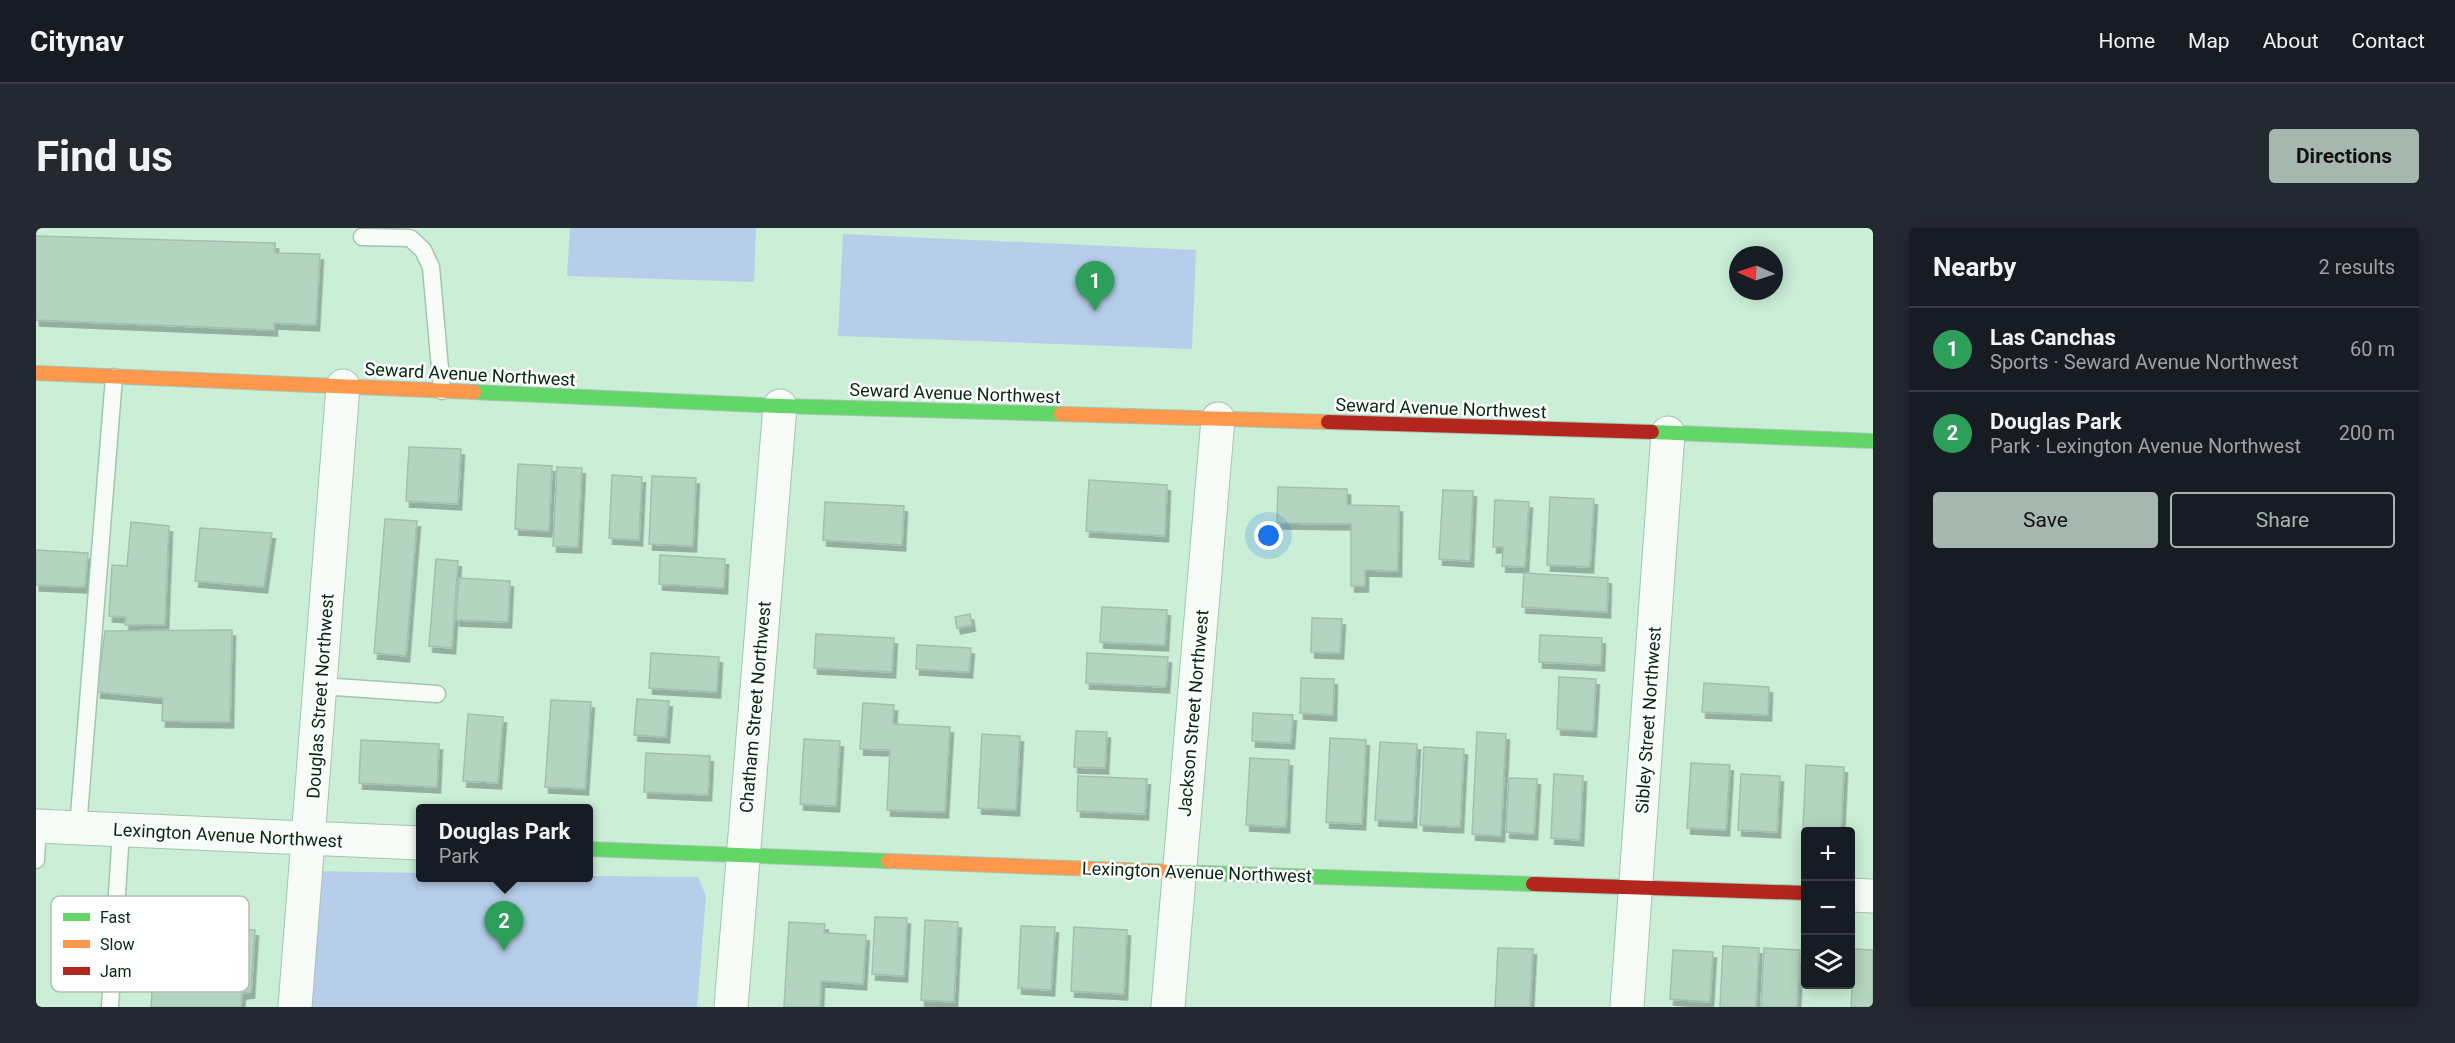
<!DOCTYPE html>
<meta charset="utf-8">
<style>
:root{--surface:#171b24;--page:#242831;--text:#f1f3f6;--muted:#9ea1a6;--line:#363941;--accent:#a6b7af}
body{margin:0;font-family:Roboto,sans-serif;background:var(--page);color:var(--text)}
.controls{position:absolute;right:18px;bottom:18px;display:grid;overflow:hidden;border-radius:6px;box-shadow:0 3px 15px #0003}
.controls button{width:54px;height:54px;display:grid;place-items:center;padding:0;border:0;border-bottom:2px solid var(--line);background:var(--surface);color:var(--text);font:30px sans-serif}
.compass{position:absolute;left:1693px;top:18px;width:54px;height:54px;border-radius:50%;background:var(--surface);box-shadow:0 3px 15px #0003;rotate:273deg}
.you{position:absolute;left:1233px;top:308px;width:21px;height:21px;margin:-15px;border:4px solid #fff;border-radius:50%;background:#1a73e8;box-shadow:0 0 0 9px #1a73e833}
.badge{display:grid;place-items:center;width:39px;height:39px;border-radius:50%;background:var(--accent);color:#fff;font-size:20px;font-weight:700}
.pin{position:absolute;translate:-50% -50px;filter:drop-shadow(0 2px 3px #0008)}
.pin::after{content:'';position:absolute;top:32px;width:21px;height:18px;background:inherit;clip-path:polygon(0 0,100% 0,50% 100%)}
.popup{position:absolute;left:380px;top:576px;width:177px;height:78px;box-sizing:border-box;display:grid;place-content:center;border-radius:6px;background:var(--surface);filter:drop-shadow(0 2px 4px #0005);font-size:20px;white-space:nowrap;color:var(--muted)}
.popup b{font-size:22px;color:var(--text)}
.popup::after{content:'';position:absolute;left:50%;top:100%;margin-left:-12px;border:12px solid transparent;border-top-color:var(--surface)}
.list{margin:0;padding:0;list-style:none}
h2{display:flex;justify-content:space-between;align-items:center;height:78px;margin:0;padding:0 24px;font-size:26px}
h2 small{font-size:20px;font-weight:400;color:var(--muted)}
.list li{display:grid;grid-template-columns:39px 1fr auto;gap:18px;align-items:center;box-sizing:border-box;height:84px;padding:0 24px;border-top:2px solid var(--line)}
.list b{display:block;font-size:22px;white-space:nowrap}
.list p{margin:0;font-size:20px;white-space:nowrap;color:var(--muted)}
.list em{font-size:20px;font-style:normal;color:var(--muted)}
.actions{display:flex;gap:12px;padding:18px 24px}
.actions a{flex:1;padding:14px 0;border:2px solid var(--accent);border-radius:6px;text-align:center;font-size:21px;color:var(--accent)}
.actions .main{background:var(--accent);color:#111}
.icon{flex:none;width:33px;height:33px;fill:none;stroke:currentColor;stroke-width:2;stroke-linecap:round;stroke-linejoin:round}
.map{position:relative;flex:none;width:1837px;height:779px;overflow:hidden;border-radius:6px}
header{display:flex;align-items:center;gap:36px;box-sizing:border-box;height:84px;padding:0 30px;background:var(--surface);border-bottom:2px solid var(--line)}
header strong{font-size:28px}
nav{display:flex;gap:33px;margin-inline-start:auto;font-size:21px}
.intro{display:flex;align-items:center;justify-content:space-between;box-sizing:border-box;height:144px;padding:0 36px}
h1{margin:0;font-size:42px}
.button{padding:15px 27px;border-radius:6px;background:var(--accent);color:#111;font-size:21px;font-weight:700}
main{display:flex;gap:36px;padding:0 36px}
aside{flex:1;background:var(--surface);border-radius:6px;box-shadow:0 3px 15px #0003}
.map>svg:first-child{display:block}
</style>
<header>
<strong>Citynav</strong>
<nav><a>Home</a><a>Map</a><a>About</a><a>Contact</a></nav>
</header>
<div class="intro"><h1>Find us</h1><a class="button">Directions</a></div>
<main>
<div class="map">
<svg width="1837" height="779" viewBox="0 0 1837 779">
<defs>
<filter id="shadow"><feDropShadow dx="3.5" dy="6" stdDeviation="0" flood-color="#0004"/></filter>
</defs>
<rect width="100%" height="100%" fill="#cbeed7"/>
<path fill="#b6cee9" d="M534,0H720L718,54L531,48Z
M807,6L1160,22L1156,121L802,108Z
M278,643L384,645V650H552V648L662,649L670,668L661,779H266Z"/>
<path fill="#b3d5bf" stroke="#a2c1ad" stroke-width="1.5" filter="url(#shadow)" d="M0,8L239,15V25L284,26L280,97L238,95V102L0,92Z
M373,219L425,221L422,276L370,273Z
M482,236L516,238L513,303L479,301Z
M521,239L546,240L542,319L517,318Z
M576,247L606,249L603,312L573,310Z
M616,248L660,250L657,318L613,316Z
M1053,252L1131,257L1129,308L1050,303Z
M1242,259L1311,261V277L1363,278L1362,343L1329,342V358H1315V296L1241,295Z
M1407,262L1437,263L1434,333L1403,331Z
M1514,269L1558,271L1554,339L1511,337Z
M1459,272L1493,274L1489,339L1466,338L1467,319H1457Z
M789,274L868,278L866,317L787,312Z
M349,291L381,293L370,428L338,425Z
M95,294L133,298L129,397H89L90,389L73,388L76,337L91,338Z
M164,300L236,305L228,359L159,353Z
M0,322L52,325L49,359L0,357Z
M624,327L689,331L688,360L623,356Z
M400,331L422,333L416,420L393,418Z
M1488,345L1572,350L1571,384L1486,379Z
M423,350L474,353L472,394L420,392Z
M1066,379L1131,382L1129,417L1064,414Z
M934,386L936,397L921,400L919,389Z
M1276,390L1306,391L1304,425L1275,424Z
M196,402L194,494L126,493L127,470L61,464L69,403Z
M780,406L858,410L856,444L778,440Z
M1504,407L1566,410L1565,437L1503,434Z
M881,417L935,420L933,444L880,441Z
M615,425L683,429L681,464L613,460Z
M1051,425L1132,429L1130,459L1050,455Z
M1523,449L1560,451L1557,503L1521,501Z
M1265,450L1298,451L1297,487L1264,485Z
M1668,455L1733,459L1732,487L1666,484Z
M601,471L633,473L630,509L598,507Z
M515,472L555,474L549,561L509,559Z
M827,475L858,477L857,496L914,499L909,584L851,582L854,522L824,521Z
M1217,485L1257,487L1255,515L1216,513Z
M432,486L467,489L462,555L427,553Z
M1040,503L1071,504L1069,540L1038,539Z
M1441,504L1470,506L1465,608L1436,606Z
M946,506L984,508L980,582L942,580Z
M1294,510L1330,512L1326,596L1290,594Z
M768,511L804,513L800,578L764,576Z
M325,512L403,516L401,559L323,555Z
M1344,514L1381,516L1377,594L1339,592Z
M1388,519L1428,521L1424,599L1384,597Z
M610,525L674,528L672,567L608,564Z
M1214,530L1253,532L1250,599L1210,597Z
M1655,535L1694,537L1690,602L1651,600Z
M1770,537L1808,539L1805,604H1770V620H1766Z
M1518,546L1547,548L1544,612L1515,610Z
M1705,546L1744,548L1741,604L1702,602Z
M1042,548L1111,551L1109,586L1041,583Z
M1473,550L1501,551L1498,606L1470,604Z
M839,689L871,690L868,748L836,746Z
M889,692L922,694L918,774L885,772Z
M753,694L789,696L788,705L830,707L827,756L785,753L784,779H748Z
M985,698L1019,699L1015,762L982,760Z
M120,699L219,702L215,764L206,765L205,779H115Z
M1038,699L1091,702L1088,766L1035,763Z
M1687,718L1723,720L1720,779H1684Z
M1462,720L1497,721L1494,779H1459Z
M1728,720L1764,722L1761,779H1725Z
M1818,721L1837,722V779H1815Z
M1637,722L1677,724L1674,774L1634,771Z"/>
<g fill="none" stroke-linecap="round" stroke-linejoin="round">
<g stroke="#a5c4b0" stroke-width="19">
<path id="lane" d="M326,9L374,10L387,22L395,39L406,163
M285,458L401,466
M42,600L78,149
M0,632L2,598
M74,779L85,602"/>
</g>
<g stroke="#a5c4b0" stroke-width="35">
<path id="street" d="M0,598L384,615
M1814,667L1837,668
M259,779L307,158
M695,779L744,178
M1132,779L1182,191
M1591,779L1632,205"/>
</g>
<g stroke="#a5c4b0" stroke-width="16">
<path id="fast" d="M438,164L744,178L1025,186
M1616,204L1837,213
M552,621L852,633
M1139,644L1497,656"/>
</g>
<g stroke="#a5c4b0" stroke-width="16">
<path id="slow" d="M0,145L438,164
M1025,186L1292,194
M852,633L1139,644"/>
</g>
<g stroke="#a5c4b0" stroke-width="16">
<path id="jam" d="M1292,194L1616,204
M1497,656L1770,665"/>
</g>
<use href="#lane" stroke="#f7fcf9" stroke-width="16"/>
<use href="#street" stroke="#f7fcf9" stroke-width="33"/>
<use href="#fast" stroke="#63d668" stroke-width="14"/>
<use href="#slow" stroke="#ff974d" stroke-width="14"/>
<use href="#jam" stroke="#b3261e" stroke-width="14"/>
</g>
<g text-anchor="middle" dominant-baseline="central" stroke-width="5" stroke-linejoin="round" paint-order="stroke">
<g font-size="18" fill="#052714" stroke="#fff">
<text transform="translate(434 146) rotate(3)">Seward Avenue Northwest</text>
<text transform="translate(919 165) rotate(2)">Seward Avenue Northwest</text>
<text transform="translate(1405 180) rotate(2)">Seward Avenue Northwest</text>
<text transform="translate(284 468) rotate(-86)">Douglas Street Northwest</text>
<text transform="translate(719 479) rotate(-85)">Chatham Street Northwest</text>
<text transform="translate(1157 485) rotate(-85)">Jackson Street Northwest</text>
<text transform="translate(1612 492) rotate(-86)">Sibley Street Northwest</text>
<text transform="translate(192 607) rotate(3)">Lexington Avenue Northwest</text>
<text transform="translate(1161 644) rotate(2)">Lexington Avenue Northwest</text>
</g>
</g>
<rect x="15" y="668" width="198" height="96" rx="9" fill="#fff" stroke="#b4beb8" stroke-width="1.5"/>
<rect x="27" y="685" width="27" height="8" fill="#63d668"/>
<rect x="27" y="712" width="27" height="8" fill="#ff974d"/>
<rect x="27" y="739" width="27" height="8" fill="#b3261e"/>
<g font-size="16" fill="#052714">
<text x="64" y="695">Fast</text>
<text x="64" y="722">Slow</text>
<text x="64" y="749">Jam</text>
</g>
</svg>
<div class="controls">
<button>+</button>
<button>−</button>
<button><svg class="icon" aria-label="layers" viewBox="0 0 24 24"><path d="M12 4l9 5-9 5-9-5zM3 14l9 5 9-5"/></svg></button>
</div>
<svg class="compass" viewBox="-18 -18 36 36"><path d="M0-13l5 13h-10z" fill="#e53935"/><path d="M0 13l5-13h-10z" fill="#9ea1a6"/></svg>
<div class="you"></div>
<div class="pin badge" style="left:1059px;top:83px;background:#2e9e5b">1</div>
<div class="pin badge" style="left:468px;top:723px;background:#2e9e5b">2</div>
<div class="popup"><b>Douglas Park</b>Park</div>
</div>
<aside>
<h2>Nearby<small>2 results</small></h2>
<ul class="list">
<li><span class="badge" style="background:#2e9e5b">1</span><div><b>Las Canchas</b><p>Sports · Seward Avenue Northwest</p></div><em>60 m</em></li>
<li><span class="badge" style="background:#2e9e5b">2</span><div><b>Douglas Park</b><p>Park · Lexington Avenue Northwest</p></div><em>200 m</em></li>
</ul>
<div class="actions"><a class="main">Save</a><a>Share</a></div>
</aside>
</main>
